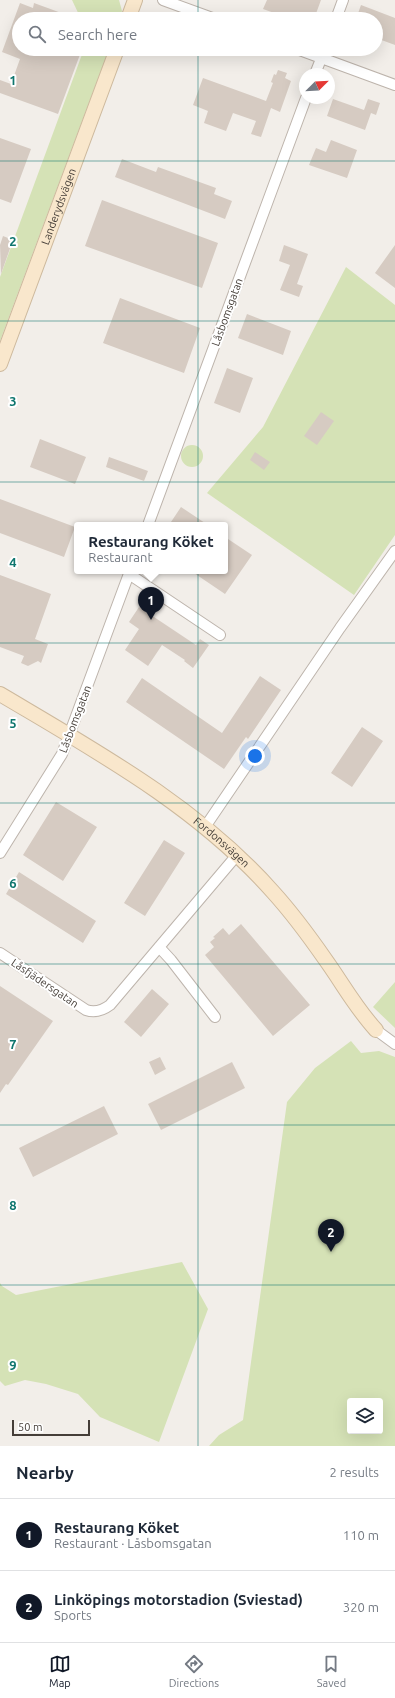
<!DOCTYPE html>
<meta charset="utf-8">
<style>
:root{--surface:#fff;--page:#f2f2f3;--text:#1f2937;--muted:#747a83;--line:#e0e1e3;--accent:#111827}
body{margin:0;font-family:Ubuntu,sans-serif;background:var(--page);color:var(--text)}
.controls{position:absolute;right:12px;bottom:12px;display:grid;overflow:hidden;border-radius:4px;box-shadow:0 4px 16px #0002}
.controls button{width:36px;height:36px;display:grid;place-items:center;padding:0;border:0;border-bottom:1px solid var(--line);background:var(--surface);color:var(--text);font:20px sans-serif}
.compass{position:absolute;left:299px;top:68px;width:36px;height:36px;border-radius:50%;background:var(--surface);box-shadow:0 4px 16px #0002;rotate:66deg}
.scale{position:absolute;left:12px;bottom:10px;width:78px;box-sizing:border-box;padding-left:4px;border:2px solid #453e38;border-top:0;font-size:11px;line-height:14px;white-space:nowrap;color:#453e38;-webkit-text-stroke:3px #fff;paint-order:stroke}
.you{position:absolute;left:255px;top:756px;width:14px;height:14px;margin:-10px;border:3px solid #fff;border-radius:50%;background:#1a73e8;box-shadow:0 0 0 6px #1a73e833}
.badge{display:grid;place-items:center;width:26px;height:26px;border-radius:50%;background:var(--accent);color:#fff;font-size:13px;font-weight:700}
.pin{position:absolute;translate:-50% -33px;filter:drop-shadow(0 1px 2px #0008)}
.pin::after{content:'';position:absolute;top:21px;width:14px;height:12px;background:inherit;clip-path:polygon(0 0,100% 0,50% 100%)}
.popup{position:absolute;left:74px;top:522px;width:154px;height:52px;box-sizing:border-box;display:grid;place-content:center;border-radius:4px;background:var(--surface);filter:drop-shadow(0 1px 3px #0005);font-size:13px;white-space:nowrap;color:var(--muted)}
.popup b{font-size:15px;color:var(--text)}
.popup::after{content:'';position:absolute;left:50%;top:100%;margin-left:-8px;border:8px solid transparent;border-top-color:var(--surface)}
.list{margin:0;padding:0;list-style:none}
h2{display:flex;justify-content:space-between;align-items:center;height:52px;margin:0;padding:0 16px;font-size:17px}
h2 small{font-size:13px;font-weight:400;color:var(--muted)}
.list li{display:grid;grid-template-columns:26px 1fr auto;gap:12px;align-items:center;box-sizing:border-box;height:72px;padding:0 16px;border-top:1px solid var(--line)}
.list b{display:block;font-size:15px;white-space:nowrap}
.list p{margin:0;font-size:13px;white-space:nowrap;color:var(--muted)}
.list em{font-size:13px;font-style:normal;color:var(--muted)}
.icon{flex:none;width:22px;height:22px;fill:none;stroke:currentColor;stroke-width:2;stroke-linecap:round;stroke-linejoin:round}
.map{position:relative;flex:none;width:395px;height:1446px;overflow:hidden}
.search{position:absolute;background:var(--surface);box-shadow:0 4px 16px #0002;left:12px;right:12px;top:12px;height:44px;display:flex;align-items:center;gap:10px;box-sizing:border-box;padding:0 14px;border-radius:22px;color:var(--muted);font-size:15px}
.sheet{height:196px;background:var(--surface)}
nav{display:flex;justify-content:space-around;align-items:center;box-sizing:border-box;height:56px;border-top:1px solid var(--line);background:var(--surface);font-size:11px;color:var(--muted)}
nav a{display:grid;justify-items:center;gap:2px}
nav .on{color:var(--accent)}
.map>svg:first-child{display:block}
</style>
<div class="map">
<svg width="395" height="1446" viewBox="0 0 395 1446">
<rect width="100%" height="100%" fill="#f2eee9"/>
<path fill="#d5e2b6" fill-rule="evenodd" d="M72,0H119L122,11L120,19H81Z
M84,49H109L0,341V277Z
M346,267L395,305V535L354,595L207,493L263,427Z
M181 456a11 11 0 1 1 22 0a11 11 0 1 1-22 0Z
M395,982V1028L373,1007Z
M351,1041L361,1053L379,1051L395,1057V1446H209L219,1435L243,1420L287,1102L315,1068ZM350,1401H380V1431H350Z
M182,1262L208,1309L159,1442L100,1417L78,1394L46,1384L25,1380L5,1386L0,1381V1283L2,1286L16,1295Z"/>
<path fill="#d6cbc2" d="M267,0H321L314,19H307L300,16L299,19H291L263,9Z
M20,3L33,8L34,3L75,18L19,19V49H82L58,114L0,93V80L11,84L20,59L2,52Z
M361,5L395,18V45L376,38V19H356Z
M278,70L287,73L285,78L291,81L280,112L271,108L261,137L251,134L256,121L233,113L226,131L204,123L208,111L193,105L203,78L266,101L273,83L271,82L274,74L276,75Z
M333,99L364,110L368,99L380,103L376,115L371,113L365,130L327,116Z
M0,138L31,149L11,203L0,199Z
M331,140L357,150L347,178L309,165L316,148L326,152Z
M122,159L156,172L158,167L216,188L214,194L232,201L225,219L115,177Z
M102,200L218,243L202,288L85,246Z
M3,236L13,240L1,274L0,245Z
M284,245L308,254L297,284L303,286L299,297L280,290L290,265L279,261Z
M395,245V288L375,273Z
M120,298L200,328L184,373L103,343Z
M247,314L291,331L283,355L238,338Z
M227,368L253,378L240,413L214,403Z
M321,412L334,421L317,445L304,436Z
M40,439L86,457L75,484L30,467Z
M255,452L270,462L264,470L250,460Z
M109,457L148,471L144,481L106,467Z
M0,499L75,527L64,557L0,533Z
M181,507L208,525H169Z
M225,537L252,555L225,594L191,571H225Z
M0,575L51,594L35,639L48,644L41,663L38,661L28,666L21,663L24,656L0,647Z
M139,607L196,645L200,639L209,645L193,668L184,661L185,660L162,645L148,666L125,650L139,629L129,622Z
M260,676L281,690L248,739L246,737L224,769L126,702L142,678L222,733Z
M362,727L383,741L352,787L331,773Z
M56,802L97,827L63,881L23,855Z
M164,840L185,853L145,916L124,903Z
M19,872L96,921L83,943L6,894Z
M241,924L310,1005L273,1036L205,955L214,947L210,942L215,938L213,937L223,928L229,935Z
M0,986L53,1021L8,1085L6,1084L0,1093Z
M152,989L169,1004L141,1037L124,1022Z
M160,1057L166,1069L155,1075L149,1062Z
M232,1062L245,1088L161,1130L148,1104Z
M104,1106L118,1134L33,1177L19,1148Z"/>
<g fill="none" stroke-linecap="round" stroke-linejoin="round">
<g stroke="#bdb4ac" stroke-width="12">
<path id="street" d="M163,0L215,19
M336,19L343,0
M297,49L395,85
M315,74L325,49
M148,525L306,98
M129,574L220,635
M205,827L340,628L395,551
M0,853L62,754L130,571
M159,947L171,960L215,1017
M0,953L86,1010C95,1013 102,1011 110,1005L237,855
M376,1030L395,1044"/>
</g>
<g stroke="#cdb99d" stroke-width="16">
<g id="secondary">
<path d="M128,19L135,0"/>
<path id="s1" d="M0,364L117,49"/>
<path id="s2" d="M0,694C96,751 198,807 273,892C292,913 309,936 325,959C343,984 355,1007 376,1030"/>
</g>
</g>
<use href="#street" stroke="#fff" stroke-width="10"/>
<use href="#secondary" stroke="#f9e7cc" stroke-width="14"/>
</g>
<path fill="none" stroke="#0f766e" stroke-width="1" stroke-opacity="0.55" d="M198,0V19M198,49V1446M0,161H395M0,321H395M0,482H395M0,643H395M0,803H395M0,964H395M0,1125H395M0,1285H395"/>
<g text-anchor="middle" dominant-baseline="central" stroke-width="4" stroke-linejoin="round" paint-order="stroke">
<g font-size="11" fill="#453e38" stroke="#fff">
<text stroke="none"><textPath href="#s1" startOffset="168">Landerydsvägen</textPath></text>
<text transform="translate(227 312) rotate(-70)">Låsbomsgatan</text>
<text transform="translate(75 719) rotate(-69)">Låsbomsgatan</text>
<text stroke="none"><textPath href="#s2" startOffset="267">Fordonsvägen</textPath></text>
<text transform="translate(45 983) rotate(34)">Låsfjädersgatan</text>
</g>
</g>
<g font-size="13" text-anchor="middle" font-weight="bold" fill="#0f766e" stroke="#fff" stroke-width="4" stroke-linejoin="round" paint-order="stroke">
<text x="13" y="85">1</text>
<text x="13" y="246">2</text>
<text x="13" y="406">3</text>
<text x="13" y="567">4</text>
<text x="13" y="728">5</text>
<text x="13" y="888">6</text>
<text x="13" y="1049">7</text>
<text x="13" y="1210">8</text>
<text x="13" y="1370">9</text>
</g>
</svg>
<div class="controls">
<button><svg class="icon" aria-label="layers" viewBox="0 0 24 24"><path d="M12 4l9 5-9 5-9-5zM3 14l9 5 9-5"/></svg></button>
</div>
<svg class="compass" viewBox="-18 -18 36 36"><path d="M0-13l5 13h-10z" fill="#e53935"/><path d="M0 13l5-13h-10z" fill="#747a83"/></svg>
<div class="scale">50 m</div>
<div class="you"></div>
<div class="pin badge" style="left:151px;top:620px">1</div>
<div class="popup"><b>Restaurang Köket</b>Restaurant</div>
<div class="pin badge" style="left:331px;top:1252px">2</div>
<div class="search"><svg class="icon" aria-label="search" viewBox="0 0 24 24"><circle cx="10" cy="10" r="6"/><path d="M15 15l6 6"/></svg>Search here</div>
</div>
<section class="sheet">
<h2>Nearby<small>2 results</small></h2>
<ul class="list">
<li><span class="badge">1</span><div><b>Restaurang Köket</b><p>Restaurant · Låsbomsgatan</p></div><em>110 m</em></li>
<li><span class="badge">2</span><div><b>Linköpings motorstadion (Sviestad)</b><p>Sports</p></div><em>320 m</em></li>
</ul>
</section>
<nav>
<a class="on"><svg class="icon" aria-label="map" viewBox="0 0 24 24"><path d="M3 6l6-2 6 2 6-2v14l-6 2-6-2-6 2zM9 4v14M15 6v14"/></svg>Map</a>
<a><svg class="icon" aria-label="directions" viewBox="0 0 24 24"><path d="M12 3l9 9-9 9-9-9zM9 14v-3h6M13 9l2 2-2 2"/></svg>Directions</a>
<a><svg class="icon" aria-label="saved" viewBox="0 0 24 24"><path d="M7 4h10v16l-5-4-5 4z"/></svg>Saved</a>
</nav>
